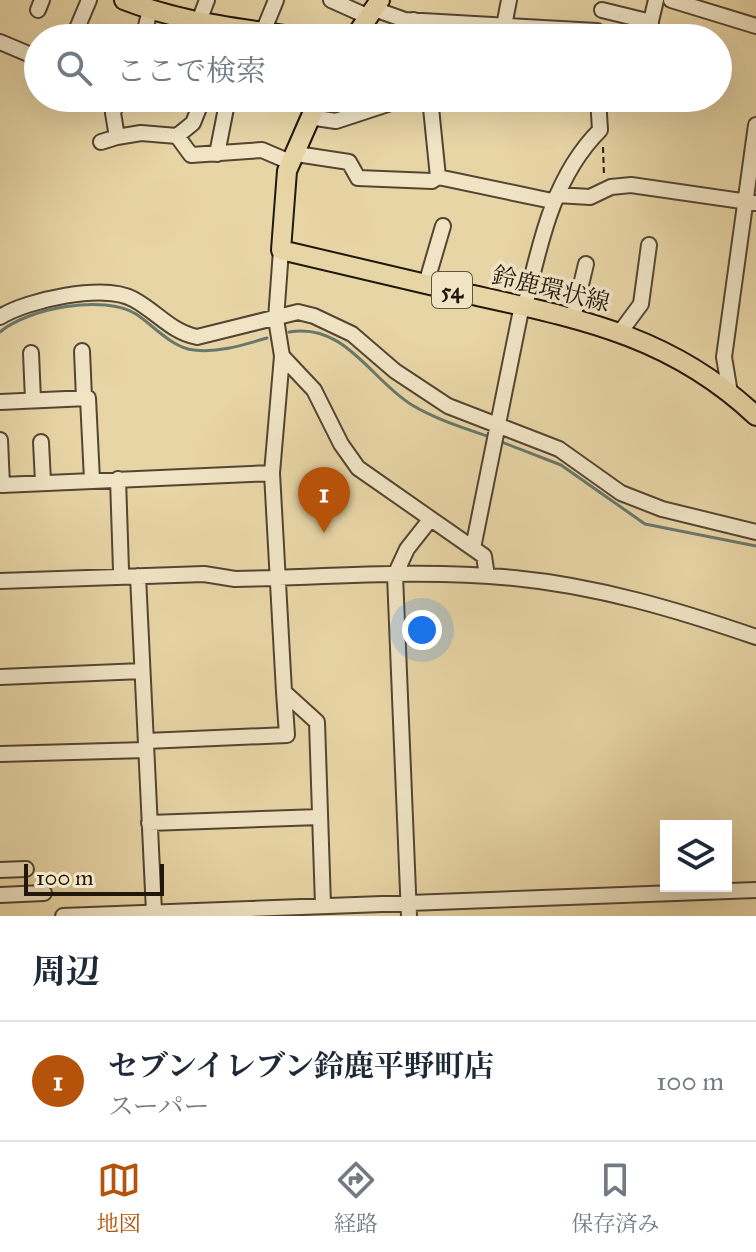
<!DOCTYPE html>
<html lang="ja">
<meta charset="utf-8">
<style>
:root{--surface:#fff;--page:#f2f2f3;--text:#1f2937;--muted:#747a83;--line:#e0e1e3;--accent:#b45309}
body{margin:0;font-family:"IM FELL Great Primer","Noto Serif JP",serif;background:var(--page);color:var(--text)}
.controls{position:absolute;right:24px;bottom:24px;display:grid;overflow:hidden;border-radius:0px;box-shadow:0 8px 32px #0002}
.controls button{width:72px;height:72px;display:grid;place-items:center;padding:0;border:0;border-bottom:2px solid var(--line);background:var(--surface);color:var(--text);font:40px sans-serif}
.scale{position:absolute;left:24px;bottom:20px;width:140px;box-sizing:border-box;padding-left:8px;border:4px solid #22170b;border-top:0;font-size:22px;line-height:28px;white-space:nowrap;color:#22170b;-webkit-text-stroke:6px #f0e4c5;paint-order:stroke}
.you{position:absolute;left:422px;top:630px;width:28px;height:28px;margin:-20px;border:6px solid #fff;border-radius:50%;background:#1a73e8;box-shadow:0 0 0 12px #1a73e833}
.badge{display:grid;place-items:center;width:52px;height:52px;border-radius:50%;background:var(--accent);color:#fff;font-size:26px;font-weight:700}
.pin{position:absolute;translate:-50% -66px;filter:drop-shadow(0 2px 4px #0008)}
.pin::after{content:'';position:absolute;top:42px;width:28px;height:24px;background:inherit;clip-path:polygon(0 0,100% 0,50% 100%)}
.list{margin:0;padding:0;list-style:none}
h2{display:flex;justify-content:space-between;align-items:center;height:104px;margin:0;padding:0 32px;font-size:34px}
h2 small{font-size:26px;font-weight:400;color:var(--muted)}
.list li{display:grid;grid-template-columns:52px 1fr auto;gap:24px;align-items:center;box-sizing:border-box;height:120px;padding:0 32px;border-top:2px solid var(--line)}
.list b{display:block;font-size:30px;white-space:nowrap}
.list p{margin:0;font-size:26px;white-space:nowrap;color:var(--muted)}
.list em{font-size:26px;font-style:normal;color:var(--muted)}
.icon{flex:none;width:44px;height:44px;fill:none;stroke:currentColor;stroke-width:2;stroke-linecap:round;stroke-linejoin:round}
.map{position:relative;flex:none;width:756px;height:916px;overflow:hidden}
.search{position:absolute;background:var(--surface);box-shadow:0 8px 32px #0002;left:24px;right:24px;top:24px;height:88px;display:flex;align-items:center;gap:20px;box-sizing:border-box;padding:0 28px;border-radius:44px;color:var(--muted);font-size:30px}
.sheet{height:224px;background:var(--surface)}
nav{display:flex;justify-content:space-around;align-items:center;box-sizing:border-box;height:112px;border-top:2px solid var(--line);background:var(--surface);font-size:22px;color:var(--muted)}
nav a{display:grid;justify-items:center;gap:4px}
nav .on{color:var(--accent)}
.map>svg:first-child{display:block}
</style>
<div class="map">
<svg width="756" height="916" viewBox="0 0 756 916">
<rect width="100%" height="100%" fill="#e8d5a6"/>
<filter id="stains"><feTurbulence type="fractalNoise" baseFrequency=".0025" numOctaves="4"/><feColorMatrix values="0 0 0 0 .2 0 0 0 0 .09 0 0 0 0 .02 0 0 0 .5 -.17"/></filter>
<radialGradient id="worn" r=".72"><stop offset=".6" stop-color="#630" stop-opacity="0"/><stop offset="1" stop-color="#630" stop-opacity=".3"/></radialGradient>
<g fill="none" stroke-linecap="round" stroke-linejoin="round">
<path stroke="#69786c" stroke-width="3" d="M0,332C28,308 104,294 136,314C153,325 172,348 194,350C218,353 243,345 267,338
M289,332C345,322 371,380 412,405C437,420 465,428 492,438
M499,441L561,465L645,524L756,546"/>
<g stroke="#544632" stroke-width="18">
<path id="minor" d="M331,0L369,17
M671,0L756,26
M374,9L405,20L597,31
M38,10L42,0
M602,10L651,22
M198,24L207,0
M504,26L509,0
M263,32L276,0
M73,38L89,0
M143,38L150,10
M410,38L414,20
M647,38L656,0
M0,42L38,58
M119,98L113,113L117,137L141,133L177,136L191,155L262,150L290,162
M430,98L438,177
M309,117L336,121L406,98
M177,136L193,123L203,98
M101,142L117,137
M296,150L303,155L349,162L358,178L432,181L438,177L552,201
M217,154L228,98
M557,195L590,197L611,187L631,185L756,203
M281,250L276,319L282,356L272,473L284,692L317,722L323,905
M426,284L443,226
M525,306C540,243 553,177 600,130L598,98
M0,317C27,300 104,283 133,299C156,311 171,332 197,337L298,312L314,316L352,334L395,371L448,406L559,449L621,493L662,509L756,532
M573,318L586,264
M621,331L641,304L649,245
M82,351L84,398
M31,353L33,400
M282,356L314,390L341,444L358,468L484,556L487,576
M730,393L724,357L756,125
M0,402L88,398L92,480
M0,440L2,485L272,473
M41,442L43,482
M118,479L121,570
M473,548L522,305
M138,576L154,912
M0,581L204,574L235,579C327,577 421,569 514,578C597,586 678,610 756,637
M0,677L142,671
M146,741L287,735L284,692
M0,754L146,750
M149,823L320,817
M0,870L26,869
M0,895L44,893
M63,916L756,890
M409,916L395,575L407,549L429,521"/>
</g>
<g stroke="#22170b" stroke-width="22">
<path id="major" d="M124,0C186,24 237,27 302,38
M354,38L380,0
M319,98L287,171L281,250C342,264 403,279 464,293C576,318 669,334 756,416"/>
</g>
<path stroke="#22170b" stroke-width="2" stroke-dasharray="6 4" stroke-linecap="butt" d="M603,147L604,176"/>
<use href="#minor" stroke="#f0e4c5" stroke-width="14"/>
<use href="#major" stroke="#e8d5a6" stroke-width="18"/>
</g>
<g text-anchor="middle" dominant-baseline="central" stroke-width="7" stroke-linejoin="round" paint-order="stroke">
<rect fill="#f0e4c5" stroke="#605443" stroke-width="2" x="432" y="272" width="40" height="36" rx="6"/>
<g font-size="22" font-weight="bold" fill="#22170b">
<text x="452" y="290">54</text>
</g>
<g font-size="24" fill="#22170b" stroke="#f0e4c5">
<text transform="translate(551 289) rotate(14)">鈴鹿環状線</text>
</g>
</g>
<rect width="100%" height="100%" filter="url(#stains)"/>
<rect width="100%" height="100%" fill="url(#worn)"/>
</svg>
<div class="controls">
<button><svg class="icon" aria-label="layers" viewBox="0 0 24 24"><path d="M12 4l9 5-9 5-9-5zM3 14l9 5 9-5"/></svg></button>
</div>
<div class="scale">100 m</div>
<div class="you"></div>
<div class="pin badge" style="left:324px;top:533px">1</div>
<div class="search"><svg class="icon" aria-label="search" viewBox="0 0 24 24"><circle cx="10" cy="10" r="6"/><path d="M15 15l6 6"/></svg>ここで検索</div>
</div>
<section class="sheet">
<h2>周辺<small></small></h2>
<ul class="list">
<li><span class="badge">1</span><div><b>セブンイレブン鈴鹿平野町店</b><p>スーパー</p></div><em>100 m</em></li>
</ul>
</section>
<nav>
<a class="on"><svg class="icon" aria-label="map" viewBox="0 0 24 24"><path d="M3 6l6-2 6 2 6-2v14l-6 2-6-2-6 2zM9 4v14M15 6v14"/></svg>地図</a>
<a><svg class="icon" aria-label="directions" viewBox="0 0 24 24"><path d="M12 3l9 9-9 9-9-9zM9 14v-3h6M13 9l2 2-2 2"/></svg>経路</a>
<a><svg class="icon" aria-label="saved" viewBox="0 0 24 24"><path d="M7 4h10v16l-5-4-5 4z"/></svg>保存済み</a>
</nav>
